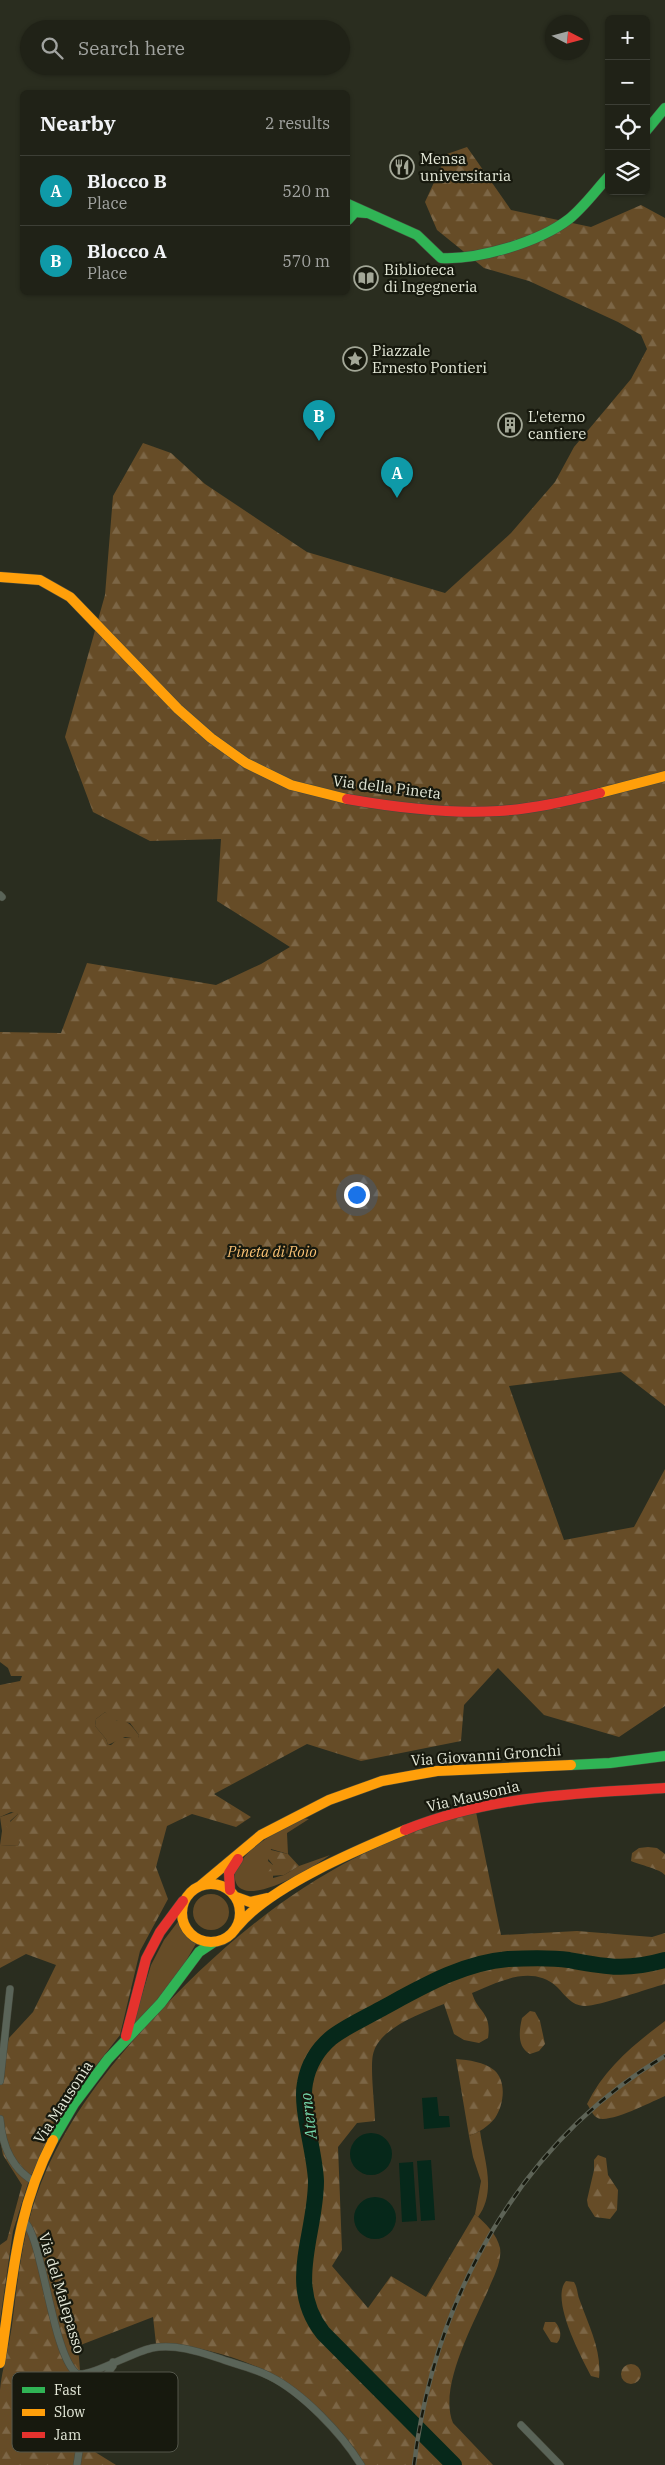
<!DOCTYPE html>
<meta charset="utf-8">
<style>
:root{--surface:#202217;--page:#282a20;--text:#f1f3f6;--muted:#a2a4a1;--line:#3d3f36;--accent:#8c9099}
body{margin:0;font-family:"IBM Plex Serif",serif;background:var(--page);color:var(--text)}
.controls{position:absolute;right:15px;top:15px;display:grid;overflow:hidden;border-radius:8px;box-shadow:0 1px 4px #0004}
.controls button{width:45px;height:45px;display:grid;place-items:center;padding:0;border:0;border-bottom:1px solid var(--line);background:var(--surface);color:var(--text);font:25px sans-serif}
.compass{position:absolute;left:545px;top:15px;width:45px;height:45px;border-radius:50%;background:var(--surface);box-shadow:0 1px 4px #0004;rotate:96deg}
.you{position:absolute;left:356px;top:1194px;width:18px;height:18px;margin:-12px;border:4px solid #fff;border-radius:50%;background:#1a73e8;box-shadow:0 0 0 8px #1a73e833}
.badge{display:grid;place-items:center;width:32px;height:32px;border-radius:50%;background:var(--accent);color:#fff;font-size:16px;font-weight:700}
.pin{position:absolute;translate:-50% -41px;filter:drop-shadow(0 1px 2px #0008)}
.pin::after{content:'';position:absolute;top:26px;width:18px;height:15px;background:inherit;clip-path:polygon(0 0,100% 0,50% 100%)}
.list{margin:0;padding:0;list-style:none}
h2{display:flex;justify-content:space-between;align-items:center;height:65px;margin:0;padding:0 20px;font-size:21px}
h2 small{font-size:16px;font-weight:400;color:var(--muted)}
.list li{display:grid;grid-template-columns:32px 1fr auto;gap:15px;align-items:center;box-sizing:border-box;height:70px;padding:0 20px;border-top:1px solid var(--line)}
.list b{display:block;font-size:19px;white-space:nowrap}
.list p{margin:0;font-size:16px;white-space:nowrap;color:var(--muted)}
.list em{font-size:16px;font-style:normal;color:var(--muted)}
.icon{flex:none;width:28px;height:28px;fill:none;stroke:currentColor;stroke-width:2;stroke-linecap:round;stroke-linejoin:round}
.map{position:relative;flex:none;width:665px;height:2465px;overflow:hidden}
.search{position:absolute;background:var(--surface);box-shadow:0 1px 4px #0004;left:20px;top:20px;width:330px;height:55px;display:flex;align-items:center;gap:12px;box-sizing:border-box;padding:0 18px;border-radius:28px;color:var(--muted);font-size:19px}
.panel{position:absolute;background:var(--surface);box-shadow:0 1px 4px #0004;left:20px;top:90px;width:330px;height:205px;border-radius:8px}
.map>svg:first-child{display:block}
</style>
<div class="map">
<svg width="665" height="2465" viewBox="0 0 665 2465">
<defs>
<pattern id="forest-firs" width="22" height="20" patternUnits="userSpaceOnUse" patternTransform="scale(1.25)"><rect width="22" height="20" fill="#664c27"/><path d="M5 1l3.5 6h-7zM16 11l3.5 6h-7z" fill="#7c6646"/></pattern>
</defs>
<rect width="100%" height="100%" fill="#2a2d1f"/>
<path fill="#664c27" d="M105,1712L117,1721C129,1719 132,1727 139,1735L138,1739L125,1737L108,1745L106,1739L95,1726L96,1719Z
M15,1812L18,1814L10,1821L20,1842L18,1846L0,1845L2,1831L0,1817Z
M302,1818L309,1819L287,1833L288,1854L271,1849L268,1861L273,1865V1878L284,1875L299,1866L330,1855C315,1866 252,1906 237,1885C232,1876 236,1867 242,1860C256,1841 282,1830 302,1818Z
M193 1912a18 18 0 1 1 36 0a18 18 0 1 1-36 0Z
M180,1919L183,1930L197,1942L172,1985L132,2028L151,1965L164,1940Z
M480,2131C484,2160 497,2191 478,2217L475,2214L481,2181L473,2157L469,2136Z"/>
<path fill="url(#forest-firs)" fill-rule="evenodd" d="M467,147L511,210L591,227L641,205L665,218V1406L621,1372L509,1386L564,1540L634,1527L665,1469V1706L619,1737L544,1715L498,1668L464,1705L461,1741L361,1761L307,1744L214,1794L251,1817L236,1827L192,1814L167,1826L156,1867L168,1899L140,1951L120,2035L81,2085L55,2125L29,2180L13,2231L0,2321V2245L7,2240L22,2185L3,2155L0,2140V2075L9,2038L33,2012L56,1965L26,1954L0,1968V1845L18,1846L20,1842L6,1826L18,1814L11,1812L0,1817V1685L20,1681L22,1676H11L8,1668L0,1662V1032L61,1033L87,963L216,985L261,964L290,947L217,901L221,839L150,841L93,812L65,737L105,595L113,496L143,443L171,453L205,484L307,552L445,593L511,533L555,482L574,447L631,379L647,349L641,335L618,322L529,281L484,268L437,230L425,202L447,154ZM105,1712L112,1720L130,1723L139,1735L138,1738H119L111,1745H108L106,1739L95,1726L96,1719Z
M476,1812L501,1935L577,1931L652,1937L665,1933V1984C650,1988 596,2007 584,2006C571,2005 566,1996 557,1987C532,1964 498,1982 472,1993C478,2013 492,2012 488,2038L479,2043L464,2040L454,2034L444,2004C422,2013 382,2027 374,2051C369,2063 375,2106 375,2121L357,2123L338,2147L342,2250L332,2266L368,2308L391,2276L426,2297L475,2214C485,2223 497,2234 500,2248C502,2261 494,2276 489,2288C474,2323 438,2387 453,2423L493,2465H364L291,2386C257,2361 198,2344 156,2344L153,2317L78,2346L80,2370L65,2388L83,2407L100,2392L119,2407L87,2447L116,2465H0C0,2441 0,2414 0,2390C2,2369 9,2347 12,2325C18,2277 23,2229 41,2183C65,2123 102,2075 145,2027C239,1924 339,1847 476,1812Z
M648,1847L657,1848L665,1854V1875C660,1869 640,1865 631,1861L632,1853L639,1848Z
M267,1849L288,1854L299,1866L284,1875L269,1876L268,1872L273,1865L266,1856Z
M530,2011L535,2012L540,2021L545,2044L539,2051L530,2054C517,2047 519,2031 522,2018Z
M665,2021V2096C653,2101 606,2126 596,2117C592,2114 590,2108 587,2104C604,2069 634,2044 665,2021Z
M456,2059C469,2060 484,2062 494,2070C507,2081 504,2105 495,2118C488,2127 479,2132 469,2136Z
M598,2155L606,2158L608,2175L618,2190L617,2210L610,2219L595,2217L588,2206L587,2200L594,2170V2160Z
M566,2281L574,2282C578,2288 577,2295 580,2301C589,2326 602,2351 599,2378L591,2376C581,2357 550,2299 566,2281Z
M545,2322H555C560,2327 563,2337 557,2343L551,2342L543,2329Z
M621 2374a10 10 0 1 1 20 0a10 10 0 1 1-20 0Z"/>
<path fill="#06281a" d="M437,2097L439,2116H449L450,2127L424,2129L422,2098Z
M350 2154a21 21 0 1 1 42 0a21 21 0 1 1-42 0Z
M431,2160L435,2220L421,2221L417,2161Z
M413,2162L417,2221L402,2222L399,2163Z
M354 2218a21 21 0 1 1 42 0a21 21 0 1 1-42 0Z"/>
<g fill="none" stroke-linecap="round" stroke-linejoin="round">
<path stroke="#06281a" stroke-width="16" d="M454,2465L323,2333C285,2285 316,2235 316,2181C315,2152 300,2108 305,2083C308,2066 317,2050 331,2038C345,2027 363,2019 379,2010C420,1988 461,1963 508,1959C528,1958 549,1957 569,1960C607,1967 626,1971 665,1960"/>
<g stroke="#474a3d" stroke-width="8">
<path id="street" d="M0,895L2,897
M0,2081L10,1989
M0,2119C2,2145 12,2169 35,2182
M22,2220C42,2228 51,2354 77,2374C93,2376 130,2353 152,2348C175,2344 197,2351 218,2358C235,2364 253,2368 269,2376C302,2392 342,2434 361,2465
M521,2425L560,2465
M77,2465L85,2411L91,2396L113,2366V2362"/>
</g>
<g stroke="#474a3d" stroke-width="11">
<path id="fast" d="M646,131L665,108
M348,204L417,235L441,258C479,260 539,242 569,219C584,207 596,190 609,176
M348,220L355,212L366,213
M571,1765L610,1763L665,1756
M53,2140L74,2104L108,2059L161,2003L199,1952L214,1942"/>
</g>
<g stroke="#474a3d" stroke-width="11">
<path id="slow" d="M0,577L40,580L70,597L178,709L211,738L246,763L291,785L347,799
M600,793L665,776
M182 1913a29 29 0 1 1 58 0a29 29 0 1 1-58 0Z
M200,1886L261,1835L329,1800L382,1781L437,1771L571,1765
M236,1897L250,1902L267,1898
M237,1927C269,1887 357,1850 405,1830
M0,2363C13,2283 14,2215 53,2140"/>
</g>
<g stroke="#474a3d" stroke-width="11">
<path id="jam" d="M347,799C393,807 452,814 499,811C533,809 567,801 600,793
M405,1830C488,1796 577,1793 665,1788
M230,1890L229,1873L238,1859
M126,2036L146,1959L160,1932L183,1901"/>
</g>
<use href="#street" stroke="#5a6458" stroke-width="7"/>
<use href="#fast" stroke="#30b455" stroke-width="10"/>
<use href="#slow" stroke="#ff9f0a" stroke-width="10"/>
<use href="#jam" stroke="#e5322d" stroke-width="10"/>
<g stroke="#5d6356" stroke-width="4.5">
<path id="rail" d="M414,2465C434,2299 519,2143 665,2056"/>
</g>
<use href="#rail" stroke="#17190e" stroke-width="2.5" stroke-dasharray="8" stroke-linecap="butt"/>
</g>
<defs>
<g id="restaurant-ring" transform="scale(1.25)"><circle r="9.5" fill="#17190e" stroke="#a3a797" stroke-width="1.5"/><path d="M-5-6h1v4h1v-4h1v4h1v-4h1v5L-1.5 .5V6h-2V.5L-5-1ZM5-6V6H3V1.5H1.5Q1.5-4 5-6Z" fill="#a3a797"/></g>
<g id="library-ring" transform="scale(1.25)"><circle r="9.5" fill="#17190e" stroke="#a3a797" stroke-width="1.5"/><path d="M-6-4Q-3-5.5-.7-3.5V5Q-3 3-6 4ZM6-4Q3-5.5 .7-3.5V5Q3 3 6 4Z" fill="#a3a797"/></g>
<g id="sight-ring" transform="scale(1.25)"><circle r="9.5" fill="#17190e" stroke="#a3a797" stroke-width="1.5"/><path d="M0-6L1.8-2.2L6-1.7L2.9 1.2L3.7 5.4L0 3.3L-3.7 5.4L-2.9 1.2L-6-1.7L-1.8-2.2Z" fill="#a3a797"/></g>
<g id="building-ring" transform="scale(1.25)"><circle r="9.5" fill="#17190e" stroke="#a3a797" stroke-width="1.5"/><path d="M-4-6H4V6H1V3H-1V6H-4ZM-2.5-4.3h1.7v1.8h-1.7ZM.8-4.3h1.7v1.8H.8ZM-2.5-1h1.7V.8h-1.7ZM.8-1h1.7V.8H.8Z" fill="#a3a797"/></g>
</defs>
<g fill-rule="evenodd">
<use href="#restaurant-ring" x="402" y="167"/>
<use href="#library-ring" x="366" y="278"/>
<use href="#sight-ring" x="355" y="359"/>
<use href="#building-ring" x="510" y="425"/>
</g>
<g text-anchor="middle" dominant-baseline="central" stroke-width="4.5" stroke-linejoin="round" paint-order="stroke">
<g font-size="15" fill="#e4e8d8" stroke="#17190e" text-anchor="start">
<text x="420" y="158">Mensa<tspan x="420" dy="17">universitaria</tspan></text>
<text x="384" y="269">Biblioteca<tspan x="384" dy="17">di Ingegneria</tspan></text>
<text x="372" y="350">Piazzale<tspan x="372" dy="17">Ernesto Pontieri</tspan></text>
<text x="528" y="416">L'eterno<tspan x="528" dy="17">cantiere</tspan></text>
</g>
<g font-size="15" fill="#e4e8d8" stroke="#17190e">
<text transform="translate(387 787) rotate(7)">Via della Pineta</text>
<text transform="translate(486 1755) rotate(-4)">Via Giovanni Gronchi</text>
<text transform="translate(473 1796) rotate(-13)">Via Mausonia</text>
<text transform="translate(63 2102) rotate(-57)">Via Mausonia</text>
<text transform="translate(62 2293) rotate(73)">Via del Malepasso</text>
</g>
<g font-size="15" font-style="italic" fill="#f7bf73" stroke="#17190e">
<text x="272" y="1251">Pineta di Roio</text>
</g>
<g font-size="16" font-style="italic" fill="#75d8ab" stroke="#17190e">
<text transform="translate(308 2116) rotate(-97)">Aterno</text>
</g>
</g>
<rect x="12" y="2372" width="166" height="80" rx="8" fill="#17190e" stroke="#54574b" stroke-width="1"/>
<rect x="22" y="2387" width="23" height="6" fill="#30b455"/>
<rect x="22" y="2409" width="23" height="7" fill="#ff9f0a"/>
<rect x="22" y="2432" width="23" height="6" fill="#e5322d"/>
<g font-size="14" fill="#e4e8d8">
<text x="54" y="2395">Fast</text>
<text x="54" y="2417">Slow</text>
<text x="54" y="2440">Jam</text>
</g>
</svg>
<div class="controls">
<button>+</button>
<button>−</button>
<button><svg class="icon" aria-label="locate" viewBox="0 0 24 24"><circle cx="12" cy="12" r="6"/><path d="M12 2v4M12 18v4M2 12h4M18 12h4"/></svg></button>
<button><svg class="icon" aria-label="layers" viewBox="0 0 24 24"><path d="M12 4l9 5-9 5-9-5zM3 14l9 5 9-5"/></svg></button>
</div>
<svg class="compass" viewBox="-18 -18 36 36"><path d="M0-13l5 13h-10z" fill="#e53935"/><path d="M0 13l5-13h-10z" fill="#a2a4a1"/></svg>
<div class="you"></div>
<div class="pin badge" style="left:397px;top:498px;background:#0f9aa8">A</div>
<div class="pin badge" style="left:319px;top:441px;background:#0f9aa8">B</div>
<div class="search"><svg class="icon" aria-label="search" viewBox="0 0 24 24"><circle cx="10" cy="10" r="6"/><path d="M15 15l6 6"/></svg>Search here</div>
<section class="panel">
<h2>Nearby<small>2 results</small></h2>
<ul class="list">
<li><span class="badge" style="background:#0f9aa8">A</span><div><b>Blocco B</b><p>Place</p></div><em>520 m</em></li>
<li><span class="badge" style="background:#0f9aa8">B</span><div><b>Blocco A</b><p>Place</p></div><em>570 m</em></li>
</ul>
</section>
</div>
